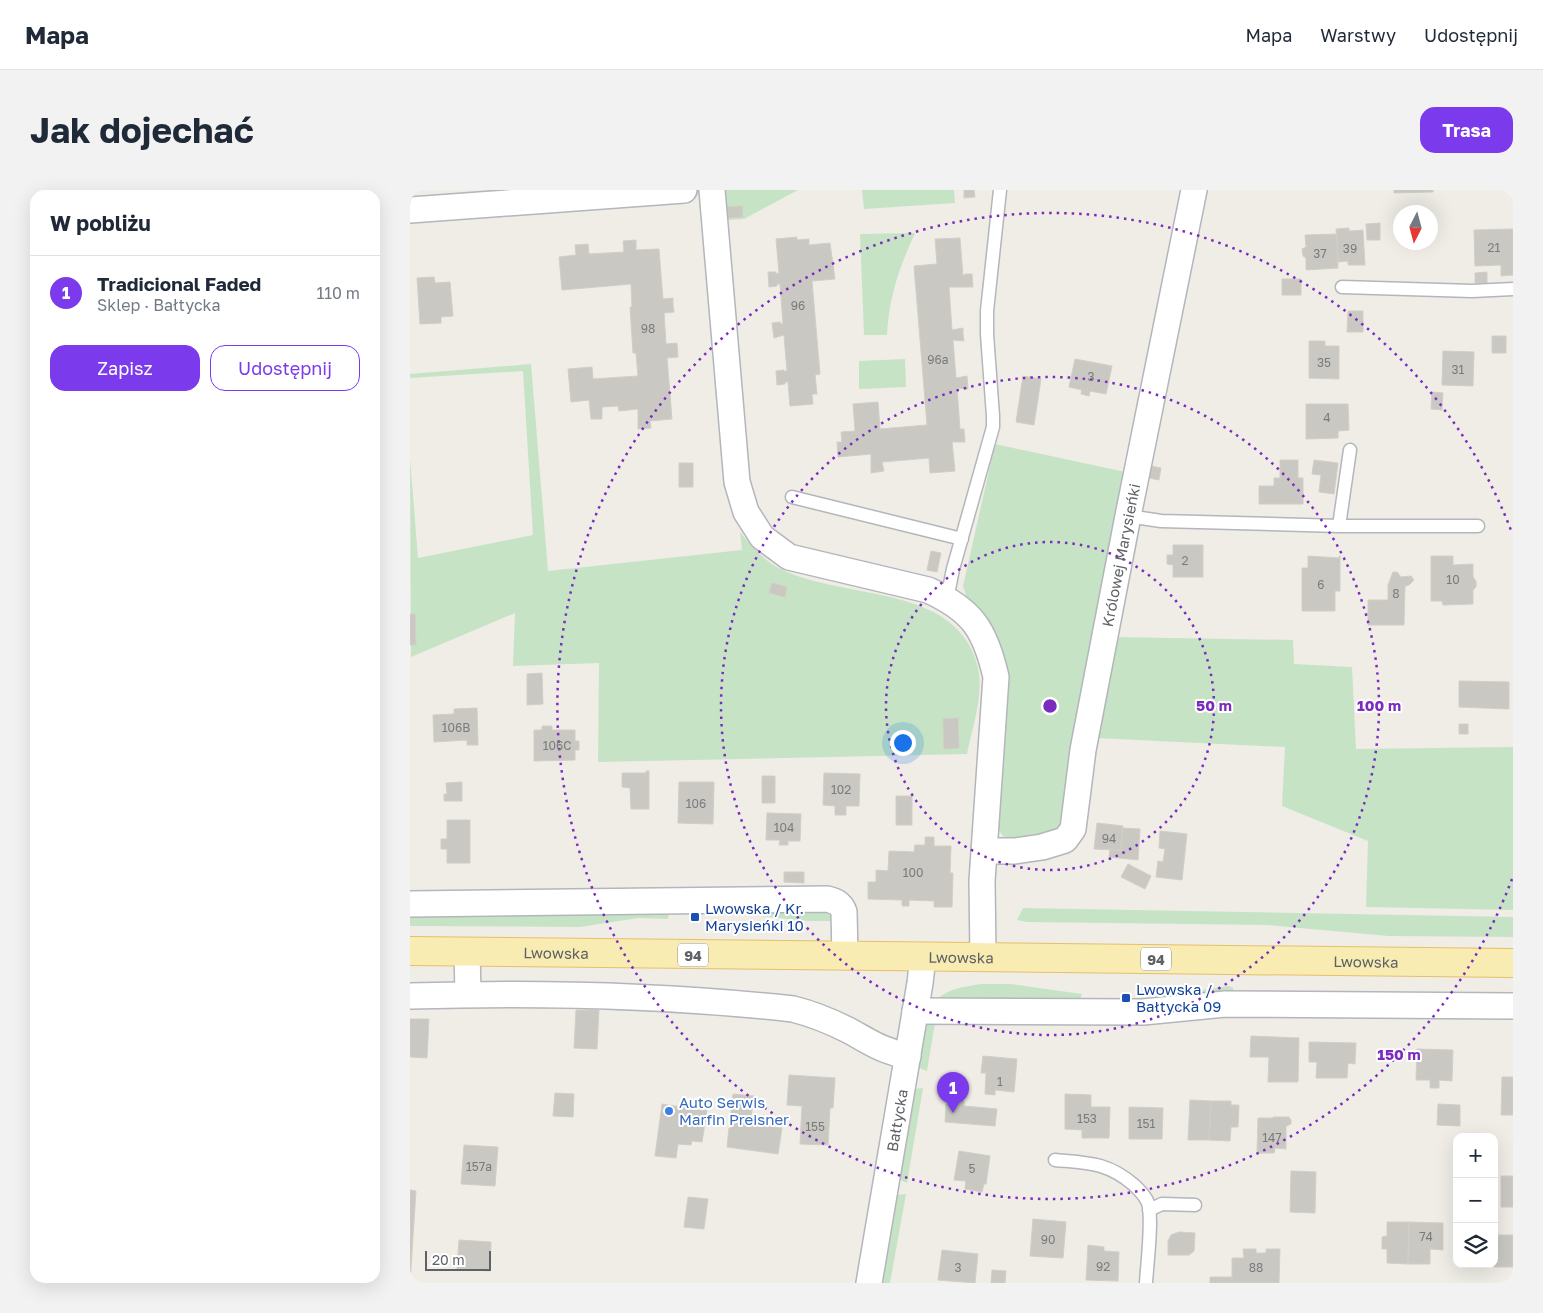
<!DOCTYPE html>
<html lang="pl">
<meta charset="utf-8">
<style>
:root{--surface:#fff;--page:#f2f2f3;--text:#1f2937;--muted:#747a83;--line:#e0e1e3;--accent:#7c3aed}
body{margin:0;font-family:"Golos Text",sans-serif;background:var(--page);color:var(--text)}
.controls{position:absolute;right:15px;bottom:15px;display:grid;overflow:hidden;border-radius:10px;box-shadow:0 5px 20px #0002}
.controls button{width:45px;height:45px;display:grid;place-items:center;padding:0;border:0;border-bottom:1px solid var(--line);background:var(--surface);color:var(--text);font:25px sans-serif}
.compass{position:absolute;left:983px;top:15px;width:45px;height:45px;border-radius:50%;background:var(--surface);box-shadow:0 5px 20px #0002;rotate:186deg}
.scale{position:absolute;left:15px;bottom:12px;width:66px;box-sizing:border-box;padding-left:5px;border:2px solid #5e6165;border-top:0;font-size:14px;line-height:18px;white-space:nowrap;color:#5e6165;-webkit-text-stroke:4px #fff;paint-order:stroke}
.you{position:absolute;left:492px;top:552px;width:18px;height:18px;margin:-12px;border:4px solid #fff;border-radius:50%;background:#1a73e8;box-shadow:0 0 0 8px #1a73e833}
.badge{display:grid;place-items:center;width:32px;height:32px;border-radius:50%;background:var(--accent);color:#fff;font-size:16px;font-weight:700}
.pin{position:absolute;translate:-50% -41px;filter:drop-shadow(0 1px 2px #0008)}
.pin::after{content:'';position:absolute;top:26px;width:18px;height:15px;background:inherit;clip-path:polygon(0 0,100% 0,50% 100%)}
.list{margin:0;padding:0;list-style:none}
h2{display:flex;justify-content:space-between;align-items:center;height:65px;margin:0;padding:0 20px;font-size:21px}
h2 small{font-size:16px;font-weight:400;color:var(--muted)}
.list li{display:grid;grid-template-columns:32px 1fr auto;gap:15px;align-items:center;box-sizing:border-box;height:75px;padding:0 20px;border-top:1px solid var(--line)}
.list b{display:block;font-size:19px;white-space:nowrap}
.list p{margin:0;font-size:16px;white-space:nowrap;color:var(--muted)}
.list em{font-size:16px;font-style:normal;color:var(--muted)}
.actions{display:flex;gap:10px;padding:15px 20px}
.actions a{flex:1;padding:11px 0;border:1px solid var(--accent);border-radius:15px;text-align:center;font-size:18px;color:var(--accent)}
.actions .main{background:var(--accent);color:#fff}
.icon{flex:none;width:28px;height:28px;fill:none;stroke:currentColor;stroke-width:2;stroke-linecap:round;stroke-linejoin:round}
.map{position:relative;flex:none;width:1103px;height:1093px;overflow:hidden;border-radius:15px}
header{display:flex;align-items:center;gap:30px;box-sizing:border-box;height:70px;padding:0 25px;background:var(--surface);border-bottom:1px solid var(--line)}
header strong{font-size:24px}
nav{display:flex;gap:28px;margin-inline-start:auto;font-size:18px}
.intro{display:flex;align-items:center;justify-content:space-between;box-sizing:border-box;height:120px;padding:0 30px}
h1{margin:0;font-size:35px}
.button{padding:12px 22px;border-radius:15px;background:var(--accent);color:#fff;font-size:18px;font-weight:700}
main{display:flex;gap:30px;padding:0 30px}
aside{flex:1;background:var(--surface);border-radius:15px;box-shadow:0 5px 20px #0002}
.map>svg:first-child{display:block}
</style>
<header>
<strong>Mapa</strong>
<nav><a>Mapa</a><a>Warstwy</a><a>Udostępnij</a></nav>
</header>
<div class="intro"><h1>Jak dojechać</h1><a class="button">Trasa</a></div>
<main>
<aside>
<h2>W pobliżu<small></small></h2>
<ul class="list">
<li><span class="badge">1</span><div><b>Tradicional Faded</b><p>Sklep · Bałtycka</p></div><em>110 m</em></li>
</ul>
<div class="actions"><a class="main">Zapisz</a><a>Udostępnij</a></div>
</aside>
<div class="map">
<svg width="1103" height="1093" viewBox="0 0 1103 1093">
<rect width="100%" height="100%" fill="#efede6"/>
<path fill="#c6e4c5" d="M313,0H388L334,29L316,30Z
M452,0H544L545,13L454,19Z
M505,43C489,78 479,107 477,145H454L450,44Z
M495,169L496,197L449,199V171Z
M121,174L138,381L332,360L330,342C341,355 350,367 365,376C427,412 548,390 568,478C574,506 562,538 557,564L188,572L189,473L103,476L105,423L1,467L0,268L8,368L123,345L113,181L0,188V184Z
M585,254L720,283L658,634C642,647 615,652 595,649L588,639V613L597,520L593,468L582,437L557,408L553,396Z
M705,447L883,450L884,474L942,477L946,559L1103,557V720L956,717L958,651L872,616L875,557L685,548Z
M613,718L1103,727V747L978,746L858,735L617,732L607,730Z
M421,720L422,730L421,731H398L322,723H259L258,729L228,728L170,737L0,736V722Z
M571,794H601L672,804L667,817L525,812C536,798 555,797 571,794Z
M819,796L823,798V809L764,815L762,805Z
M526,827L517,881L507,877L515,831Z
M513,898L497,993L488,989L504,899Z
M496,1004L480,1093H471L485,1005Z"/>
<path fill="#cac8c3" stroke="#d3cec5" d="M554,0H564L565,7L554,8Z
M984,0H1023V2L984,3Z
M332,16L333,27L316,28L315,17Z
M970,33V50H957L956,34Z
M939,38V41L953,40L955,75H938V71L928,72L926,39Z
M1103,39V85L1091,86V75L1065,76L1064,40Z
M927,44L928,78L896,80V68L893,66L892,59L896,57L895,45Z
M387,47V50L399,49V55L420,53L425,89L402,91L410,184L405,185L407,204H402L403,214L380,216L378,192H375V194L367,195L366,181L374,180V181H377L374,145L364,148L362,133L370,132L371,134H373L370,94H367V96L359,97L358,82H366V84L369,83L366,49Z
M550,48L553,86L555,84H562L563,97H539L542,140L553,138V144L554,151L543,150L546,188L557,186L558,199L547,198L550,239H554L555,252H542L545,281L520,283L519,268L472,272L474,281L461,283V264L428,267L427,252H432L431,242L445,241L443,214L468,212L470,239L517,235L504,76L527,74L525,49Z
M226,50V60L249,59L253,109L263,108V115L264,122L254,123L256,154L267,153L268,167L257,168L262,229L240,231L241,238L228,239V219L209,221L208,216L192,217V229H181L179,210L161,212L158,179L182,177L183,189L228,186L226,163H223L220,117H222L221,94L152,100L149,67L166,65L165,55L178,54L179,64L214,62L213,51Z
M1077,82V93H1065V83Z
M24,87L25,93L40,92L43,126L31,127V133L10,134L7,88Z
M872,89H891V105H872Z
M938,121H953V142H937Z
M1082,146H1096V163H1082Z
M899,151H915V156H929V189L899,188Z
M1033,161L1064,162L1063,196L1032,195Z
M665,169L702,176L696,204L680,201L679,206L671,204L672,200L659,197Z
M613,186L631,189L624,235L606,232Z
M1022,202L1033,203L1032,220L1021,219Z
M896,214H938L939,240L928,241V248L896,249Z
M870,270H888V288H893V314H849V296H864V288H870Z
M904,270L928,273L924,304L909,302L911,285L902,284Z
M269,273H283V297H269Z
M741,276L751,278L749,290L739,288Z
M763,355H793V387H763V375L757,374V365H763Z
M521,361L531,363L527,382L517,380Z
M898,366L929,368V366H930V401H925V421H892V378H898Z
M1021,366H1043V375L1063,374V387L1066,391V397L1063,400V414L1033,415L1032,411H1021Z
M983,382H987L991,387L1001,386L1004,390L999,395L995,396L994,435H958V410H978V395Z
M362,393L377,397L375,407L359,403Z
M0,424H5L6,455H0Z
M132,483L133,514L117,515V484Z
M1049,491L1099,492V519L1049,517Z
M67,518L68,555H57V550L24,552L23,525L44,524V519Z
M548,528L549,558L534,559L533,529Z
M1049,534H1058V544H1049Z
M132,536H142V540H165V551H169V560H165V570L124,571V540H132Z
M236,581H239V619H221L220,598L212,597V583H236Z
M414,583L450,584L449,616H436V625H425V616L413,615Z
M352,586H365V613H352Z
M52,592V611H34V604H37L36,593Z
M269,592H304L303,634L268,633Z
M486,606H502V635H486Z
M357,623L391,624L390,651H378V655H369L370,650H356Z
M37,630H60V673H37V659H31V649H37Z
M687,633L713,636L711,660L684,659Z
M713,638L730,639L728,670L699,667L700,659L711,660Z
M750,641L777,644L772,690L746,687L748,671L753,672L755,659L749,658Z
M515,647H524V656H541L540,683H543L542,717H524V711L499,710V716H492V710L458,709V692H466V680L478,681L479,661L504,662L505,655H515Z
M718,674L741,686L735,699L711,687Z
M374,682H394V693L374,692Z
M166,820H189L187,859L164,858Z
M0,829H19L17,868L0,867Z
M841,846L889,848L888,892H858L859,867H840Z
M899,852L946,853L945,874L938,873L937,888H906L907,872H899Z
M1007,859L1043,860L1042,891L1029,890V898H1020V890H1006Z
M573,866L607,869L604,902L585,900V905L575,904L576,883H571Z
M379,885L425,888L423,918H420L418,955L390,954L392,916L377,915Z
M1092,887H1103V925H1091Z
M145,903L164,904L163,927L143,926Z
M323,904L344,906L340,934L372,938L368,964L317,957L319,938H321L322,931H320Z
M655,904L681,905V917H700L699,948H672V940L655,939Z
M272,910L287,912L286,919L297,920L292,952L282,951L281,955L268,954L266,968L245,966L252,914L271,917Z
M780,910L801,911L799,950H778Z
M547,911H554V916L587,919L585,936L535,932L536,914L547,915Z
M801,911H821V915H829L828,937H821L820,951L799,950Z
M1028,914L1050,915V936L1027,935Z
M719,917L753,918L752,949H719Z
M863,927H879L881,930V934L876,936V959L865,958L864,963H847L848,928H863Z
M54,955L88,957L85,996L51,994Z
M549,961L580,966L576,994H574L572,1002L555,999L556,991L544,990Z
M881,981L906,982L905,1023L880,1022Z
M1091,986H1103V1017H1091Z
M0,1000L6,1001L0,1093Z
M278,1007L298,1009L294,1039L274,1037Z
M623,1029L656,1032L653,1068L620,1066Z
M977,1032H999L998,1074L977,1073V1059H972V1047L977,1046Z
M999,1032L1033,1033V1060L1020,1059V1074H998Z
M769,1042L785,1043L784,1061L779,1065H758V1051L761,1045Z
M1085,1045H1103V1077H1084Z
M49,1050L81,1052L80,1081L47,1079Z
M678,1055L694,1057V1061L709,1062L708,1091L676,1090Z
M833,1059H846V1063H856V1059H870L869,1093H822V1068H834Z
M532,1060L568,1064L565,1093L528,1090Z
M582,1080L596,1081L595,1093H581Z
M800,1087H822V1093H800Z"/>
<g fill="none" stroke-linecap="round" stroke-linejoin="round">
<g stroke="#b3b6ba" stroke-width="15">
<path id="lane" d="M932,97L1062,101L1103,99
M382,307L552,349
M718,326L751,331L929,336H1068
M929,336L940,260
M537,409L543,379L583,237V226L577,144V121L590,0
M645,970C678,973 697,972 724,995C729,1000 735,1005 738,1013C743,1029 737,1074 736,1093
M739,1020L752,1014L785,1015"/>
</g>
<g stroke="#b3b6ba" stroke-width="28">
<g id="street">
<path d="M302,0L327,292L336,322L352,347L379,367L518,400C562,420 575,439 586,487L572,691L573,767"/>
<path d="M0,20L274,0"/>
<path id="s1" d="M574,661H605L632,657L655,650L663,639L673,560L718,326L784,0"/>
<path d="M0,714L417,709C425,711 431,713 434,722L435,766"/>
<path d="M57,762L58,804"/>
<path d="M0,806C128,802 256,805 383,819C403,824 420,831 438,840C460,852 472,861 498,866"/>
<path d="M505,821L733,822L815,814L1103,816"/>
<path id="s2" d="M459,1093L510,793L513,767"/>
</g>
</g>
<g stroke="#e5c069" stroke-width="30">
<g id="primary">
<path id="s3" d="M0,761L1103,773"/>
</g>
</g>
<use href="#lane" stroke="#fff" stroke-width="12"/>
<use href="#street" stroke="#fff" stroke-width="25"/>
<use href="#primary" stroke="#f8ecb2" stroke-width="28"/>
</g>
<g fill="none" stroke="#7b2cbf" stroke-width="2.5" stroke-dasharray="2.5 5">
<circle cx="640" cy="516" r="164"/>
<circle cx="640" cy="516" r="329"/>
<path d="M1102 689A493 493 0 1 1 1102 343"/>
</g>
<g fill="#1a4fb4" stroke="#fff" stroke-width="2">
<rect x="280" y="722" width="10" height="10" rx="2.5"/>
<rect x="711" y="803" width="10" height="10" rx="2.5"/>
</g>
<circle fill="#3f7fe0" stroke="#fff" stroke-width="2" cx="259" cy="921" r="5"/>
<g text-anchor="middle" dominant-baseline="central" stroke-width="4" stroke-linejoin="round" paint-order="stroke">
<g font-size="12" fill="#797b7c">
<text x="1084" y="57">21</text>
<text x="940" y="58">39</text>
<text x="910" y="63">37</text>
<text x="388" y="115">96</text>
<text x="238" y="138">98</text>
<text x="528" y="169">96a</text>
<text x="914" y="172">35</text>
<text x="1048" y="179">31</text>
<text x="681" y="186">3</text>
<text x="917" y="227">4</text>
<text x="775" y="370">2</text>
<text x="1043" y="389">10</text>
<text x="911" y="394">6</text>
<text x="986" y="403">8</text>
<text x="46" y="537">106B</text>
<text x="147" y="555">106C</text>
<text x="431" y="599">102</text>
<text x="286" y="613">106</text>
<text x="374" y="637">104</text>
<text x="699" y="648">94</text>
<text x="503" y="682">100</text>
<text x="590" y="891">1</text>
<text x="677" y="928">153</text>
<text x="736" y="933">151</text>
<text x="405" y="936">155</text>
<text x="862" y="947">147</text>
<text x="69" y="976">157a</text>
<text x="562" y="978">5</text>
<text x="1016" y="1046">74</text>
<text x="638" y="1049">90</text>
<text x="693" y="1076">92</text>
<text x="548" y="1077">3</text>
<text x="846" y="1077">88</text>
</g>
<g fill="#fff" stroke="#8e9093" stroke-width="1">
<rect x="268" y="753.5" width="30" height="23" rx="4"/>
<rect x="731" y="757.5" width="30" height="23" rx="4"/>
</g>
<g font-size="14" font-weight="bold" fill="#5e6165">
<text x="283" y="765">94</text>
<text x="746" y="769">94</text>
</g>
<g font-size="15" fill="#5e6165" stroke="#fff">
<text stroke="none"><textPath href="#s1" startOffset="374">Królowej Marysieńki</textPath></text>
<text stroke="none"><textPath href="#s3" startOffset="146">Lwowska</textPath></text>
<text stroke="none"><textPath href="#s3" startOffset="551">Lwowska</textPath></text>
<text stroke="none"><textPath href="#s3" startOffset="956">Lwowska</textPath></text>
<text stroke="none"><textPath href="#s2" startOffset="165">Bałtycka</textPath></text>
</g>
<g font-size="15" fill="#164399" stroke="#fff" text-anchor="start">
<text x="295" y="718">Lwowska / Kr.<tspan x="295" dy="17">Marysieńki 10</tspan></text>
<text x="726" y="799">Lwowska /<tspan x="726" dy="17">Bałtycka 09</tspan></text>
</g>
<g font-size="15" fill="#366cbe" stroke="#fff" text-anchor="start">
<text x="269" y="912">Auto Serwis<tspan x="269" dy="17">Marfin Preisner</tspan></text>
</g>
</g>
<circle cx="640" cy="516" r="8" fill="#7b2cbf" stroke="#fff" stroke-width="2.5"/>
<g font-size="15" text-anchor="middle" font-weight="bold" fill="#7b2cbf" stroke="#fff" stroke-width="4" stroke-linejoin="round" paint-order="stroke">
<text x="804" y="521">50 m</text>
<text x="969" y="521">100 m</text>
<text x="989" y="870">150 m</text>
</g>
</svg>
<div class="controls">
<button>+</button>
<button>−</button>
<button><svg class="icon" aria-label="layers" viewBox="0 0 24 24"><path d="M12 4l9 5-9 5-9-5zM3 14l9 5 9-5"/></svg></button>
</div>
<svg class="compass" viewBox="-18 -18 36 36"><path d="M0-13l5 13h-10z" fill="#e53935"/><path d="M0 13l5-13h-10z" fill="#747a83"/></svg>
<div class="scale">20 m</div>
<div class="you"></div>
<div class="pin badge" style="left:543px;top:923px">1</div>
</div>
</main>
